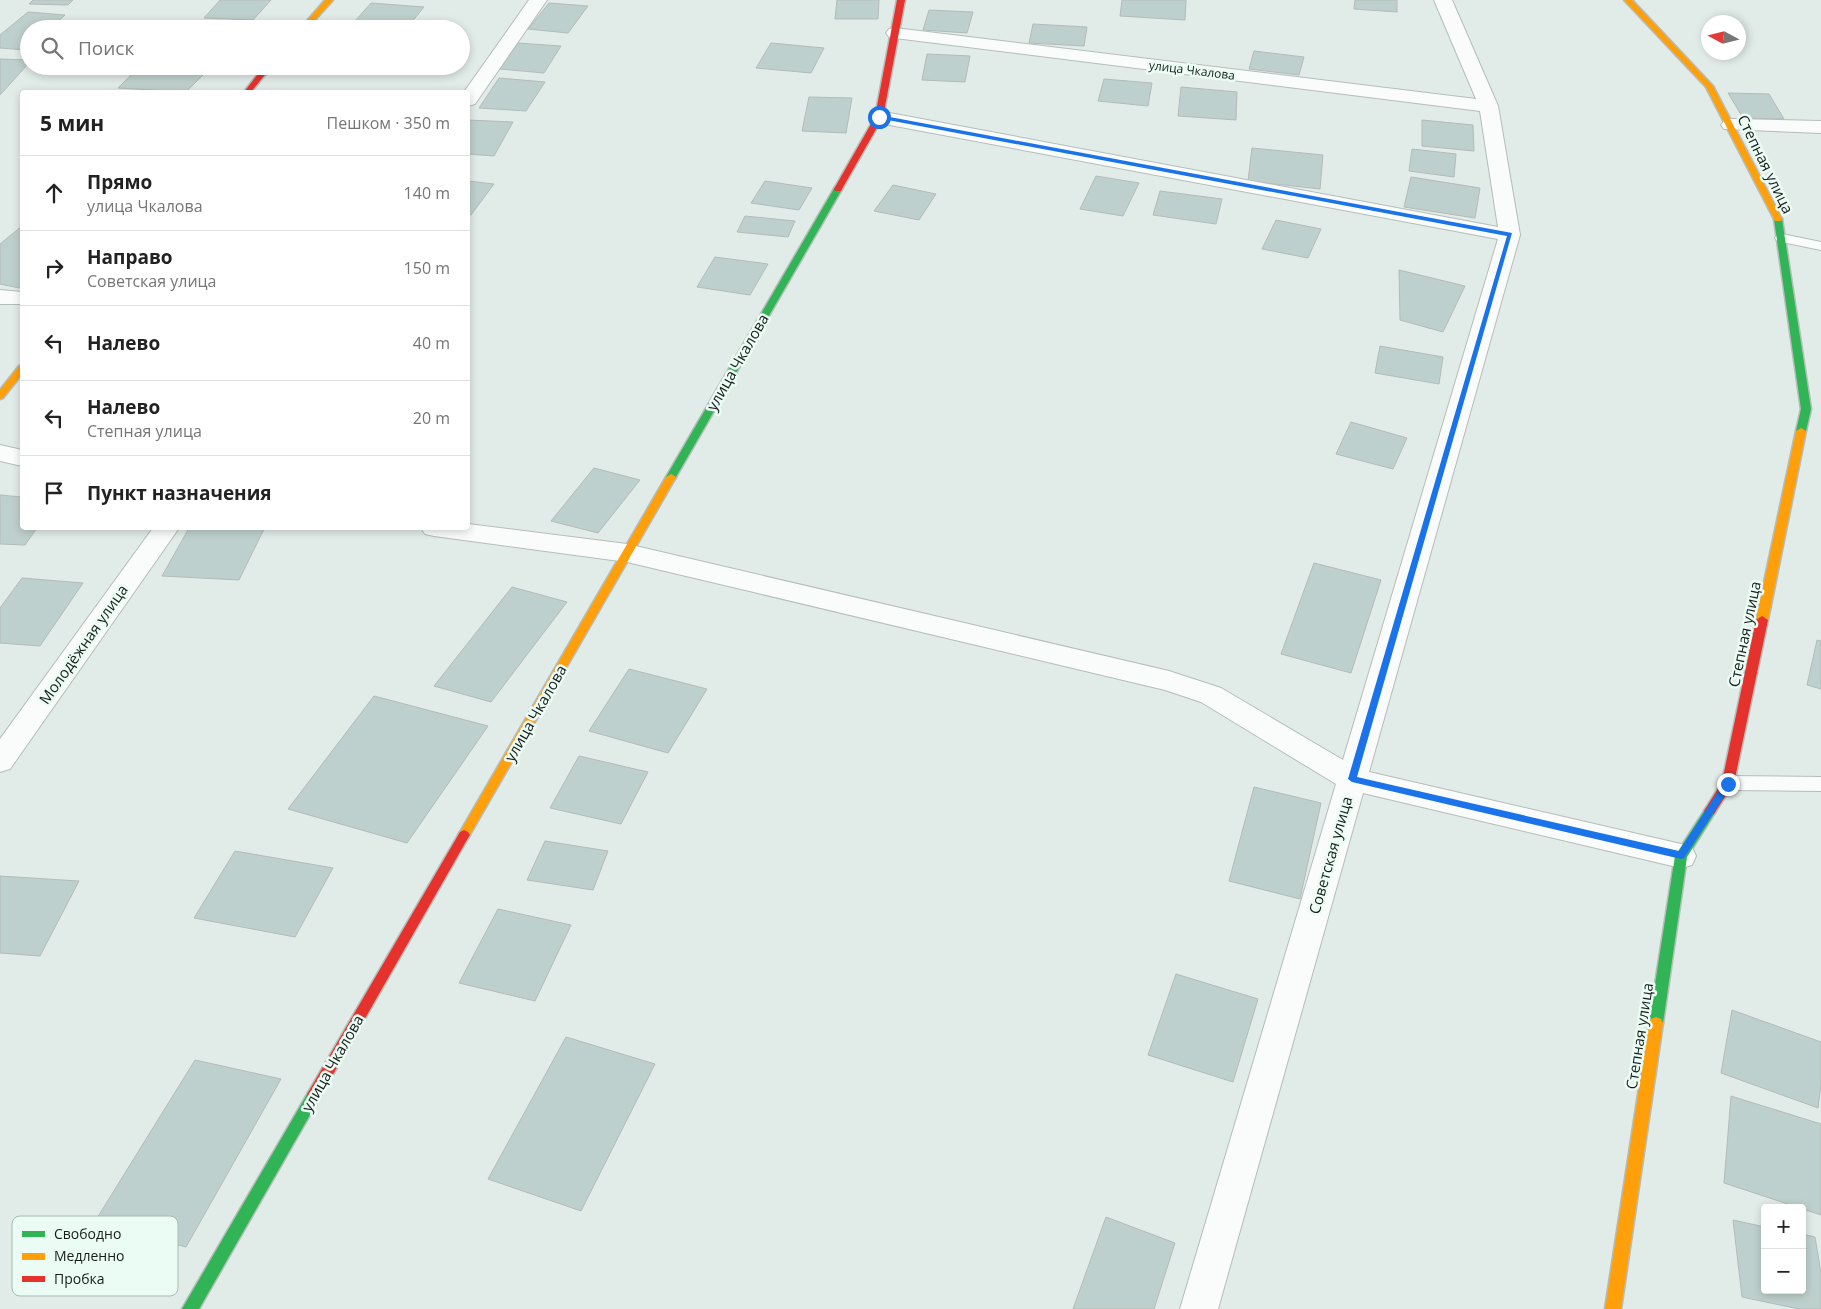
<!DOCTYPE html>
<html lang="ru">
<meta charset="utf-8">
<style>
:root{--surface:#fff;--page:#f2f2f2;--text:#222;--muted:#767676;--line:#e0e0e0}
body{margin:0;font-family:"Open Sans",sans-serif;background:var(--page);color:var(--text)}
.controls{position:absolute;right:15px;bottom:15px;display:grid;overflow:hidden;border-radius:5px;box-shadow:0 2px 8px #0003}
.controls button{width:45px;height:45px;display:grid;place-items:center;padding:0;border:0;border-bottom:1px solid var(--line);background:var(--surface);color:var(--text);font:25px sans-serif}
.compass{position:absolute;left:1701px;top:15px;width:45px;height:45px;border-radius:50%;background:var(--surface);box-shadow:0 2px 8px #0003;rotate:277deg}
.stop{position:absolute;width:15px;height:15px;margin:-11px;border:4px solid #1a73e8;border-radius:50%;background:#fff}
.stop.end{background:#1a73e8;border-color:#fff;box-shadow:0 1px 5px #0008}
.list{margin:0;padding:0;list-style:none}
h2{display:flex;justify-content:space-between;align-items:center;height:65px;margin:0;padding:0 20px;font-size:21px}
h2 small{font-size:16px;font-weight:400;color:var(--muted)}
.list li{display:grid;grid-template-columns:32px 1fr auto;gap:15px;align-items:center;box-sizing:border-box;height:75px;padding:0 20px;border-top:1px solid var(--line)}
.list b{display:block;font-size:19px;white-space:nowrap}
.list p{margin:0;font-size:16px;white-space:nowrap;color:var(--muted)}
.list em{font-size:16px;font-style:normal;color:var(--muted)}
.icon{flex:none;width:28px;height:28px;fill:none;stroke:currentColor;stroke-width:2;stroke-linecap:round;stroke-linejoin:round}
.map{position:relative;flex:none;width:1821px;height:1309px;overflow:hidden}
.search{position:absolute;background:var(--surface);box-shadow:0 2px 8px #0003;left:20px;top:20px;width:450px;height:55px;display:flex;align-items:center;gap:12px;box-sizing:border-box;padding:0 18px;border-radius:28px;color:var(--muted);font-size:19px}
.panel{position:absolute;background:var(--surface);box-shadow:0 2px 8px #0003;left:20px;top:90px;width:450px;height:440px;border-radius:5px}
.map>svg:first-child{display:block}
</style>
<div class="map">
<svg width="1821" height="1309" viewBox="0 0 1821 1309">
<rect width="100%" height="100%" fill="#e1ebe7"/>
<path fill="#bed0cd" stroke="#b3bbb9" d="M33,0H73L68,5L29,4Z
M220,0H271L253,20L204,18Z
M837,0H879L878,19H835Z
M1122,0H1186L1185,20L1120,16Z
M1355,0H1397V12L1354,9Z
M371,3L424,7L406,29H348Z
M549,3L588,6L568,33L528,29Z
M929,10L973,12L967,33L923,30Z
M28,12L65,15L50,29H29V47L25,50L0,48V35Z
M192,22L245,28L185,29Z
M1033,24L1087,27L1084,46L1029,43Z
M518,43L561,46L544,73L500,69Z
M771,43L824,48L811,73L756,68Z
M1254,51L1304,57L1299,75L1249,69Z
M927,54L970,56L965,82L922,80Z
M0,59L29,60V63L0,95Z
M140,66H212L186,92L118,88Z
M499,78L545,82L526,111L479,108Z
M1104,79L1152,83L1148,106L1098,101Z
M1181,87L1237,92L1236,120L1178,116Z
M1728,93L1769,94L1784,119L1743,118Z
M809,97L852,98L846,133L802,131Z
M468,120L513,122L494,156L468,154Z
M1422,120L1473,125L1474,151L1422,146Z
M1252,148L1323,155L1320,189L1248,181Z
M1412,149L1456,154L1454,177L1409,171Z
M1096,176L1139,183L1123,216L1080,209Z
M1411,177L1480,188L1475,218L1404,207Z
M468,181L494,184L471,215L468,214Z
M765,181L812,188L799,210L751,203Z
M893,185L936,194L919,220L874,211Z
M1160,191L1222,199L1216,224L1153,215Z
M745,216L795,221L788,237L737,232Z
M1276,220L1321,229L1308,258L1262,249Z
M22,226V285L19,288L0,284V244Z
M715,257L768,264L750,295L697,287Z
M1399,270L1465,286L1443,332L1400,320Z
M1380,346L1443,357L1439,384L1375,373Z
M1351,422L1407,438L1393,469L1336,454Z
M594,468L640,480L598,533L551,521Z
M0,495L22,497V528H37L25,545L0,544Z
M189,528H231L264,529L239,580L162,576Z
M1314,563L1381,580L1351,673L1281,654Z
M22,578L83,583L40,646L0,643V608Z
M512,587L567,602L491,702L434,686Z
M1817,640L1821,641V689L1807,685Z
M629,669L707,689L668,753L589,731Z
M374,696L488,726L407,843L288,809Z
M579,756L648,772L621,824L550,808Z
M1254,787L1321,803L1300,899L1229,881Z
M545,841L608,851L593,890L527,880Z
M235,851L333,868L295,937L194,918Z
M0,876L79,881L40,956L0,953Z
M498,909L571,925L535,1001L459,983Z
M1176,974L1258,999L1233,1082L1148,1055Z
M1732,1010L1821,1042V1085L1818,1108L1721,1073Z
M566,1037L655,1064L581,1211L488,1179Z
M195,1060L281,1079L186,1247L94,1223Z
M1731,1096L1821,1124V1215L1724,1183Z
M1106,1217L1175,1243L1154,1309H1073Z
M1733,1220L1765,1227V1290H1802V1234L1815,1237L1821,1273V1309H1799L1742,1297Z"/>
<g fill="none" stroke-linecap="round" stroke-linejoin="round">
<g stroke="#b5bdba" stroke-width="2">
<path id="lane" d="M1782,234L1821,242V250L1777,241L1775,238L1777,235Z
M1728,776L1821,777V791L1728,790L1721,788L1719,783L1721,778Z"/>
</g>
<g stroke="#b5bdba" stroke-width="2">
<path id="street" d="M529,0H547L475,104L468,106V92H464Z
M1434,0H1452L1498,106L1520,235L1369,772L1681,844L1692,847L1696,856L1692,865L1681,868L1363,793L1218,1309H1180L1336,784L1201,702L1165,690L627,562L434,536L425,534L421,528H468V524L627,544L1169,671L1221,688L1343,760L1498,239L879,123L872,121L869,117L872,113L879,111L1498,227L1480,111L895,38L889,37L886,33L889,29L895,28L1476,99Z
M1731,119L1821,121V133L1724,129L1721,125L1724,121Z
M0,290L22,292V304H0Z
M0,445L22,450V466L0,461Z
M153,528H179L10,769L0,772V739Z"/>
</g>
<g stroke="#b5bdba" stroke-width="3">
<path id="fast" d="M835,187H841L842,189L676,477L675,479H667L666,477Z
M1778,216L1782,219L1811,409L1806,431L1801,434L1796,431L1801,409L1774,219Z
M1710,806L1714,808L1716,811L1687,857L1663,1023L1661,1027L1656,1029L1651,1027L1649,1023L1675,856L1706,808Z
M314,1089L319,1091L321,1095L319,1099L199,1309H182L309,1091Z"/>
</g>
<g stroke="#b5bdba" stroke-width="3">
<path id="slow" d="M325,0H333L307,29H300Z
M1624,0H1632L1713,86L1782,219L1781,221H1775L1774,219L1706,87Z
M22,365V374L3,398L0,399V390L19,366Z
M1801,428L1806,431L1768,620L1762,624L1756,620L1796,431Z
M671,474L676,477L468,838L464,840L460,838L458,835L460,832L666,477Z
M1656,1017L1661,1019L1663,1023L1621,1309H1605L1649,1023L1651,1019Z"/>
</g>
<g stroke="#b5bdba" stroke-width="3">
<path id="jam" d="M897,0H905L883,117L842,189L841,191H835L834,189L875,117Z
M264,66H272L251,92H244Z
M1762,616L1768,620L1734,783L1714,814H1706L1704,811L1722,782L1756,620Z
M464,830L468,832L470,835L468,838L319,1099L314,1101L309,1099L307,1095L309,1091L460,832Z"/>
</g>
<use href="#lane" fill="#fafcfb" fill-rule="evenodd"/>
<use href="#street" fill="#fafcfb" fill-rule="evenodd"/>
<use href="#fast" fill="#30b455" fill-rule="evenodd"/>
<use href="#slow" fill="#ff9f0a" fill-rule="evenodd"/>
<use href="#jam" fill="#e5322d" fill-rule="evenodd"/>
</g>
<path fill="#1a73e8" d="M879,115L1512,233L1357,777L1679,851L1725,781H1731V786L1684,858L1681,859L1352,782L1348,779L1507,236L877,118Z"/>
<g text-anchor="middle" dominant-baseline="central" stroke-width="5" stroke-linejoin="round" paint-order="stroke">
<g font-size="12" fill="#171d1b" stroke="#ebfcf5">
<text transform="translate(1192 70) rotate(7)">улица Чкалова</text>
</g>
<g font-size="15" fill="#171d1b" stroke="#ebfcf5">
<text transform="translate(1766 164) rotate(64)">Степная улица</text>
<text transform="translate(737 362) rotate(-60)">улица Чкалова</text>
<text transform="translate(1744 634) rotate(-78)">Степная улица</text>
<text transform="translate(83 644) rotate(-55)">Молодёжная улица</text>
<text transform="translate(535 713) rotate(-60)">улица Чкалова</text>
<text transform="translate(1330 855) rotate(-74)">Советская улица</text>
<text transform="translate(1639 1036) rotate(-81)">Степная улица</text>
<text transform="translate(332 1063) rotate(-60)">улица Чкалова</text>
</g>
</g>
<rect x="12" y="1216" width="166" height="80" rx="8" fill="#ebfcf5" stroke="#abb9b4" stroke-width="1"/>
<rect x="22" y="1231" width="23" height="6" fill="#30b455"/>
<rect x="22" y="1253" width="23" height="7" fill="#ff9f0a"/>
<rect x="22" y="1276" width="23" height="6" fill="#e5322d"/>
<g font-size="14" fill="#171d1b">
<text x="54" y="1239">Свободно</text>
<text x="54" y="1261">Медленно</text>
<text x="54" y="1284">Пробка</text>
</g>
</svg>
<div class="controls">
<button>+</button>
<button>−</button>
</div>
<svg class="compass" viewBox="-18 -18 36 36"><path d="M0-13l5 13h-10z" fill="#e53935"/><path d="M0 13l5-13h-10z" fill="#767676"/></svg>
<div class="stop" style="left:879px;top:117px"></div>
<div class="stop end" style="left:1728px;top:784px"></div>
<div class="search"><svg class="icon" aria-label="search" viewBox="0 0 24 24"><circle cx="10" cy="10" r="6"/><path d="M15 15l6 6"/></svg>Поиск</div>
<section class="panel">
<h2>5 мин<small>Пешком · 350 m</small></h2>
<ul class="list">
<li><svg class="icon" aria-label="ahead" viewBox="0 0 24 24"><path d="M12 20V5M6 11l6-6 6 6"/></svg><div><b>Прямо</b><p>улица Чкалова</p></div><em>140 m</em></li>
<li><svg class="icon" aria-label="right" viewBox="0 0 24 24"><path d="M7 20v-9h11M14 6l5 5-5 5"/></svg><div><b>Направо</b><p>Советская улица</p></div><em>150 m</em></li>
<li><svg class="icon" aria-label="left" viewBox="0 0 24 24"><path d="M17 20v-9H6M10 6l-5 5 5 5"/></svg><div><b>Налево</b></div><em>40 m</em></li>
<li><svg class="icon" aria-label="left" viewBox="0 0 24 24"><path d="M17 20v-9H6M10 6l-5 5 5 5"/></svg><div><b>Налево</b><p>Степная улица</p></div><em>20 m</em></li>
<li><svg class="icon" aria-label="arrive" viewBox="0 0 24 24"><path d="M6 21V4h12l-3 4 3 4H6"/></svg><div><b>Пункт назначения</b></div></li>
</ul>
</section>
</div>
